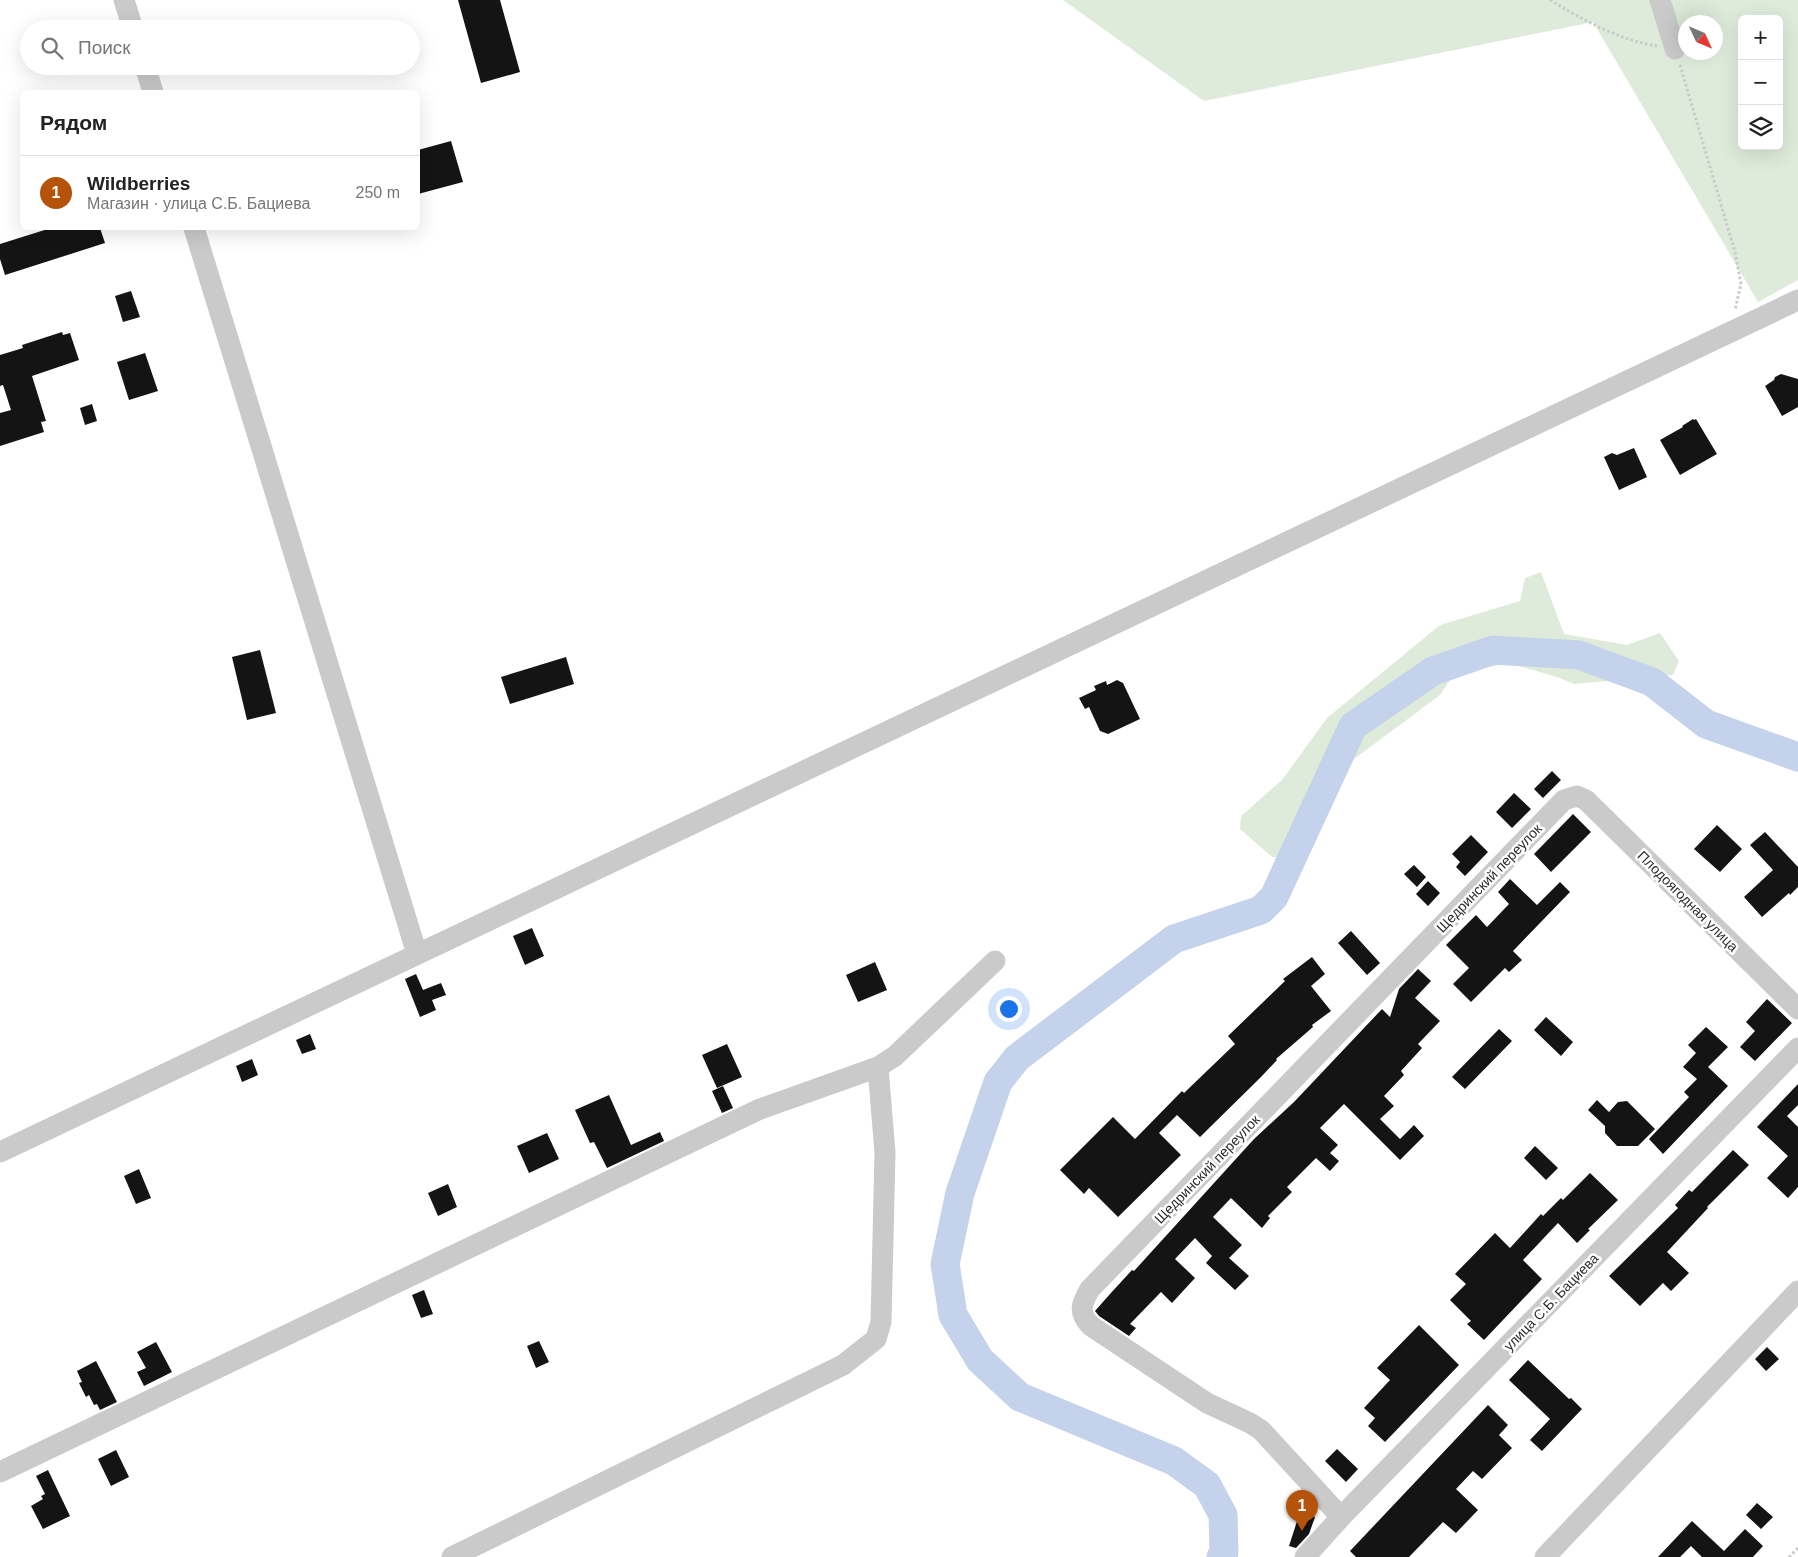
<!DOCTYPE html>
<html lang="ru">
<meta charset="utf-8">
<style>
:root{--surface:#fff;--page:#f6f6f6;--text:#222;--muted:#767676;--line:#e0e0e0;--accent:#b45309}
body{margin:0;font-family:Helvetica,sans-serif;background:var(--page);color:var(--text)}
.controls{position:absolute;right:15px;top:15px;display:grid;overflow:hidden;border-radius:8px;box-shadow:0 5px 20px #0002}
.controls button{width:45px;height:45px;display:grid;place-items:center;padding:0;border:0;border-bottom:1px solid var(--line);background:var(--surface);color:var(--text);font:25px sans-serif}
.compass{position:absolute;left:1678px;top:15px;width:45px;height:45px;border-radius:50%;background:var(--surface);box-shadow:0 5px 20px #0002;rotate:134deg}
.you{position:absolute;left:1008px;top:1008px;width:18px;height:18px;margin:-12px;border:4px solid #fff;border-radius:50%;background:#1a73e8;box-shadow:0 0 0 8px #1a73e833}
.badge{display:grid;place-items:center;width:32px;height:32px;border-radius:50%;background:var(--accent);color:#fff;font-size:16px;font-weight:700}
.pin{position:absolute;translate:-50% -41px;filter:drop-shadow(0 1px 2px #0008)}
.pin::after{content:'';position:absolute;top:26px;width:18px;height:15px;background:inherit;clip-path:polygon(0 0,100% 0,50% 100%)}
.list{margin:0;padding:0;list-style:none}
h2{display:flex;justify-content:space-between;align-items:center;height:65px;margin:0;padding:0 20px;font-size:21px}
h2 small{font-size:16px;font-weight:400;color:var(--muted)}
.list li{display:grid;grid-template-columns:32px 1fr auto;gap:15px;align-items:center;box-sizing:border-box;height:75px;padding:0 20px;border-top:1px solid var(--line)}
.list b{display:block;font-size:19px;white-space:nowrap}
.list p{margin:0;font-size:16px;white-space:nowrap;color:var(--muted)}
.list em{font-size:16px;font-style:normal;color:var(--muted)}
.icon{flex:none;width:28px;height:28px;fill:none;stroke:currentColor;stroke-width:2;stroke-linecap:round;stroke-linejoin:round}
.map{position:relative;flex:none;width:1798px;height:1557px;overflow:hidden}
.search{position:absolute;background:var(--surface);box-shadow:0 5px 20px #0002;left:20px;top:20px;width:400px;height:55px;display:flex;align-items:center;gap:12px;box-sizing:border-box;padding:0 18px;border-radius:28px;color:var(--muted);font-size:19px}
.panel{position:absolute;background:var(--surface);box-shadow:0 5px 20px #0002;left:20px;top:90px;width:400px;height:140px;border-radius:8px}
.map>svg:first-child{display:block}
</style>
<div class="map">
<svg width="1798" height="1557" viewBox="0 0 1798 1557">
<rect width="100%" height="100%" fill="#fff"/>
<path fill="#deebda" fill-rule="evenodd" d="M1063,0H1798V280L1758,302L1593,22L1204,101ZM1742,19H1779V146H1742ZM1686,22H1716V52H1686Z
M1541,572L1564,634L1627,645L1660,633L1679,661L1673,675L1574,684L1557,677L1509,663L1454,674L1440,695L1354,759L1306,857H1272L1240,829L1241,816L1282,780L1327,718L1440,625L1520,601L1525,578Z"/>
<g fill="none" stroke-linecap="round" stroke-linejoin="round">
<path stroke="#c5d2ec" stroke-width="29" d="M1221,1557L1224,1552L1223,1515L1207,1485L1174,1461L1020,1397L980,1360L953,1315L945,1264L960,1193L998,1082L1017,1058L1174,939L1261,910L1274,897L1353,726L1433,671L1493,650L1579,655L1652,682L1706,724L1798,757"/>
</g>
<path fill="#141414" d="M458,0H500L520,72L481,83Z
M451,141L463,182L418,194V150Z
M51,228H100L105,243L5,275L0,259V244Z
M131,291L140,317L123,322L115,296Z
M62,332L63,335L70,333L79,360L32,376L46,421L41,422L44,432L0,446V413L11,410L3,385L0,386V355L23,348L22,345Z
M145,353L158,391L129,400L117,362Z
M1781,374L1798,379V407L1782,416L1765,386L1774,380L1775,377Z
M92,404L97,421L85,425L80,408Z
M1693,419L1694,420L1696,419L1717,454L1680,475L1660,440L1683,427L1682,426Z
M1634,448L1647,477L1619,490L1604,457L1612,453L1617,455Z
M260,650L276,713L247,720L232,657Z
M566,657L574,684L510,704L501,677Z
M1117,680L1123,683L1140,719L1108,734L1100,731L1089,707L1085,709L1079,698L1096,690L1094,686L1106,681L1107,685Z
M1552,771L1561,780L1543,798L1534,789Z
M1514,793L1531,809L1512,828L1496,812Z
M1573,814L1591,832L1551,872L1534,854Z
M1717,825L1742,849L1720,872L1694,849Z
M1765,832L1798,867V887L1790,895L1789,893L1762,917L1744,897L1773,870L1750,845Z
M1471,835L1488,852L1465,876L1456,867L1460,862L1452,854Z
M1414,865L1426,877L1417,887L1404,874Z
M1510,879L1537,905L1560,882L1570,892L1513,951L1522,960L1509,972L1505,968L1471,1002L1453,984L1469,968L1446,945L1476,915L1487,927L1509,904L1498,892Z
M1428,881L1440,893L1428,906L1416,894Z
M532,928L544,956L525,965L513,936Z
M1351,931L1380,963L1367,975L1338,943Z
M1312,957L1325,974L1311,986L1331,1011L1312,1025L1313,1027L1276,1059L1277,1060L1261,1077L1200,1137L1177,1115L1159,1133L1181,1155L1118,1217L1089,1188L1084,1194L1060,1170L1113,1117L1135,1139L1182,1091L1184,1093L1235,1044L1228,1036L1285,981L1283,979Z
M875,962L887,990L858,1002L846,975Z
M1418,969L1431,981L1415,998L1440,1021L1418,1044L1422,1048L1401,1071L1404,1075L1384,1096L1394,1106L1380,1119L1400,1139L1414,1125L1424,1136L1400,1160L1344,1104L1320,1128L1338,1145L1330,1153L1339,1161L1330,1171L1316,1158L1287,1187L1292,1192L1268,1216L1270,1218L1262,1228L1231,1198L1213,1217L1242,1245L1229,1258L1249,1276L1235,1290L1206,1263L1212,1256L1195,1238L1175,1259L1195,1278L1172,1303L1161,1292L1130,1324L1136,1328L1129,1336L1099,1316L1095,1311L1110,1294L1132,1270L1134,1271L1254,1139L1294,1102L1382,1009L1390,1017L1399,989Z
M416,974L423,990L441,983L446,995L432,1000L436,1010L420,1017L405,979Z
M1767,999L1792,1023L1755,1061L1740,1047L1755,1031L1746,1022Z
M1546,1017L1573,1042L1561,1056L1534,1030Z
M1706,1027L1728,1047L1708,1067L1728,1086L1663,1154L1649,1139L1689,1097L1684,1092L1697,1079L1683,1067L1696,1053L1688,1045Z
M1499,1029L1512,1041L1465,1089L1452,1077Z
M310,1034L316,1049L302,1054L296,1040Z
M727,1044L742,1077L717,1088L702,1055Z
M252,1059L258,1075L242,1082L236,1066Z
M1798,1084V1105L1787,1116L1798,1127V1187L1788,1198L1767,1178L1788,1156L1757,1127Z
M723,1086L733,1108L722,1113L712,1091Z
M609,1095L631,1145L660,1132L664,1141L607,1168L594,1142L590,1143L575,1110Z
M1597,1100L1609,1112L1618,1102L1627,1101L1655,1129L1638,1146H1617L1605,1133V1126L1588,1110Z
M547,1133L559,1159L529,1173L517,1146Z
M1535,1146L1558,1168L1546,1180L1524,1158Z
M1733,1150L1749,1165L1707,1207L1708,1208L1667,1252L1689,1273L1671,1291L1663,1283L1640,1306L1609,1276L1678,1208L1675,1205L1689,1190L1692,1192Z
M139,1169L151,1198L136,1204L124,1176Z
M1590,1173L1618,1200L1588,1229L1590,1230L1577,1243L1558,1223L1523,1260L1542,1279L1484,1340L1467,1324L1471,1321L1450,1300L1466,1284L1455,1274L1495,1233L1510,1248L1541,1214L1543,1216L1561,1198L1563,1200Z
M448,1184L457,1207L438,1216L428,1193Z
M424,1290L433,1314L421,1318L412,1295Z
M1419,1325L1459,1365L1385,1442L1368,1426L1375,1418L1364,1408L1390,1380L1377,1368Z
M539,1341L549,1362L536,1368L527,1346Z
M156,1342L172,1372L144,1386L137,1372L146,1368L137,1352Z
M1767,1347L1779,1359L1766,1371L1755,1359Z
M1528,1360L1569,1399L1571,1398L1582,1409L1542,1451L1530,1440L1550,1419L1509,1380Z
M96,1361L117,1402L100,1410L97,1404L94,1405L89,1395L86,1397L79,1383L82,1382L77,1371Z
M1488,1405L1508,1425L1499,1435L1512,1448L1482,1479L1473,1471L1456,1489L1478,1510L1456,1533L1443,1522L1409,1557H1356L1350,1551Z
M1337,1449L1358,1469L1346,1482L1325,1461Z
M116,1450L129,1477L111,1486L98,1459Z
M48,1470L70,1516L43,1529L31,1506L43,1499L41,1496L45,1494L36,1476Z
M1757,1503L1773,1517L1761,1529L1746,1515Z
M1300,1512L1315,1517L1309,1534L1296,1548L1289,1546Z
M1692,1521L1724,1551L1745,1529L1763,1546L1753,1557H1702L1691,1546L1680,1557H1658Z"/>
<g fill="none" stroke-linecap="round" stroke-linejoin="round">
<path stroke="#cacaca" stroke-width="3" stroke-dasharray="2.5 2.5" stroke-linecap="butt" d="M1550,0C1583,20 1619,40 1657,46
M1680,65L1735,252L1741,284L1735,310
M1789,1557L1798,1548"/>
<path stroke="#cacaca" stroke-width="21" d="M124,0L133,29
M1660,0L1675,49
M145,66L153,92
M194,228L417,954
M0,1152L1798,300
M0,1472L760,1109L878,1067L895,1056L995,961
M1341,1517L1261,1430L1250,1423L1207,1403L1091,1326C1078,1313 1081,1304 1090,1289L1564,800L1577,796L1586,800L1798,1009
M452,1557L843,1365L876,1339L881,1322L885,1153L878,1067
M1305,1557L1341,1517L1798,1048
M1545,1557L1798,1291"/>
</g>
<g text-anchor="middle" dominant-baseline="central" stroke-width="5" stroke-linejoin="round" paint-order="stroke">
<g font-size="14" fill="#2d2d2d" stroke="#fff">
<text transform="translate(1489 878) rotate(-46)">Щедринский переулок</text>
<text transform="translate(1688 901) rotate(45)">Плодоягодная улица</text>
<text transform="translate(1207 1169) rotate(-46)">Щедринский переулок</text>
<text transform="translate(1551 1302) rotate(-46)">улица С.Б. Бациева</text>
</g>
</g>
</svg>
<div class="controls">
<button>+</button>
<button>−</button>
<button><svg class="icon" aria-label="layers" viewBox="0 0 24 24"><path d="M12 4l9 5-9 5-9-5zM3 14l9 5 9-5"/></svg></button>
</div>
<svg class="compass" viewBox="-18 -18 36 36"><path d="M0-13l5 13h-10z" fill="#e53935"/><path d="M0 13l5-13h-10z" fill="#767676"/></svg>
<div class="you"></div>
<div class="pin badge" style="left:1302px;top:1531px">1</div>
<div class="search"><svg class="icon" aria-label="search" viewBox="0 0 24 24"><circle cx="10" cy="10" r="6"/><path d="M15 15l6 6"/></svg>Поиск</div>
<section class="panel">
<h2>Рядом<small></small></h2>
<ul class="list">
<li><span class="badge">1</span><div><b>Wildberries</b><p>Магазин · улица С.Б. Бациева</p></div><em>250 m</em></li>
</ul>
</section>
</div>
